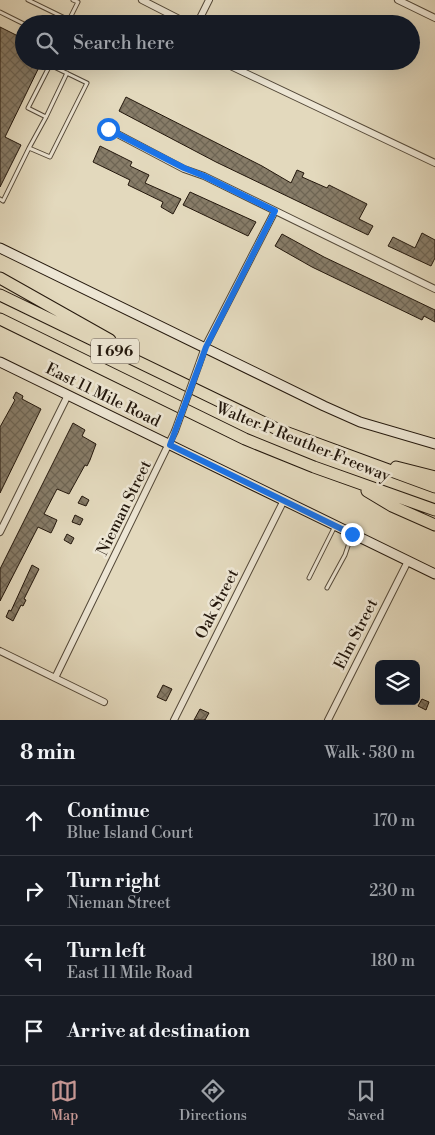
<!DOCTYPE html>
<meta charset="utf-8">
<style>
:root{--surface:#171b24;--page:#242831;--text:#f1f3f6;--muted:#9ea1a6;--line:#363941;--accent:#c59692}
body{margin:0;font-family:"Libre Bodoni",serif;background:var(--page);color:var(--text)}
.controls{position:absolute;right:15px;bottom:15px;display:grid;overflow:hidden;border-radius:8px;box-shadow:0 5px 20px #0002}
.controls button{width:45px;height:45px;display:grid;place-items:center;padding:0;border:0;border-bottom:1px solid var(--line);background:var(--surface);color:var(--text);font:25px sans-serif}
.stop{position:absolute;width:15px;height:15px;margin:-11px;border:4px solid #1a73e8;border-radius:50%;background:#fff}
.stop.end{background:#1a73e8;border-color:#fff;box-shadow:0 1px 5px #0008}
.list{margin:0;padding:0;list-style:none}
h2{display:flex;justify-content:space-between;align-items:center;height:65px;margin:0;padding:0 20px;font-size:21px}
h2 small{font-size:16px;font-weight:400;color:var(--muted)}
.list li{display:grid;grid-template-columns:32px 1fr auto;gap:15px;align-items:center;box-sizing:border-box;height:70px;padding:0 20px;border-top:1px solid var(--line)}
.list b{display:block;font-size:19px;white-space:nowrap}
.list p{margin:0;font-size:16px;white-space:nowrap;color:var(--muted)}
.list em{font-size:16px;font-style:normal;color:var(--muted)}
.icon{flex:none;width:28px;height:28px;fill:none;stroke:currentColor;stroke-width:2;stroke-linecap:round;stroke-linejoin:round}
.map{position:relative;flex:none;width:435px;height:720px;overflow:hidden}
.search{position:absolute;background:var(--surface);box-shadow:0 5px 20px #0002;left:15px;right:15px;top:15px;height:55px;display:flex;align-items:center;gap:12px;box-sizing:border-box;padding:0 18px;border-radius:28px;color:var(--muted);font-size:19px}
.sheet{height:345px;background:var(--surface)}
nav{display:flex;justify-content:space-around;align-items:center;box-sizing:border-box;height:70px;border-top:1px solid var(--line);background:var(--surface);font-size:14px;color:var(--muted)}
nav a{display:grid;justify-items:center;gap:2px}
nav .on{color:var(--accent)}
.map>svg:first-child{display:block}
</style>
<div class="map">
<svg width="435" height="720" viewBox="0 0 435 720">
<defs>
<pattern id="building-cross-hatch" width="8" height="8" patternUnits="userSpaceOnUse" patternTransform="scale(1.25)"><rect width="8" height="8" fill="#877c68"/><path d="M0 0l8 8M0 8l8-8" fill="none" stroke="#6e6554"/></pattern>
</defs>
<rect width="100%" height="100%" fill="#e3d9bd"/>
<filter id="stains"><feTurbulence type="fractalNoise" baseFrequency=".004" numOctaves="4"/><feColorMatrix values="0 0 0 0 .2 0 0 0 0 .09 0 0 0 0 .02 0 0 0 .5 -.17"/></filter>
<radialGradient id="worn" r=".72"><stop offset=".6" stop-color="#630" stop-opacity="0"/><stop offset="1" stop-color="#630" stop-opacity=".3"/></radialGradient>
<path fill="url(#building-cross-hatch)" stroke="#23170c" d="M0,27L24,39V61H42L5,137L21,145L0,187Z
M126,97L262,166L291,183L297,170L304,173L302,177L327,188L329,185L367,204L359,219L373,226L368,235L216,162L119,111Z
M100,146L132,162L130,166L149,175L145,183L181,199L173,214L161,207L163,202L128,185L130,180L93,162Z
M190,192L256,222L248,236L183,205Z
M422,233L435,240V258L431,266L388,246L393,237L415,248Z
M282,234L324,257L435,310V322L424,316L422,320L312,267L275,246Z
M16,392L23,396L22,399L41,409L0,493V427L15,400L13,398Z
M73,423L85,430L82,436L96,444L90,460L87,466L85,465L69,494L57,489L44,514L57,520L54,527L51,533L38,527L0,601V569Z
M82,496L89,500L86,506L78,503Z
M75,515L83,519L80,525L72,522Z
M67,534L74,538L71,544L64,540Z
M32,565L39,569L24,599L26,600L23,606L21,605L13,621L6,617L9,610L11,611Z
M163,685L172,689L166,701L157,697Z
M422,699L429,702L426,710L418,706Z
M200,709L209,713L205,720H194Z"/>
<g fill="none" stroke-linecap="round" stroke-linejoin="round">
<g stroke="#534838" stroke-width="5">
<path id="lane" d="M28,0L69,20
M0,12L24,24
M67,24L78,2L73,0
M46,117L67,73
M29,148L46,117L28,108L50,65
M0,199L3,201L29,148L50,157L87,83L50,65L52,61
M309,578L335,526
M327,588L345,555L352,534"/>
</g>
<g stroke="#534838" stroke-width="8">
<path id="street" d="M142,0L189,24
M398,0L435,18
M197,24L209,0
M220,61L435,163
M108,129L184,169L204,176L435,289
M199,364L205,347L275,211
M0,532L68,395
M0,651L104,702
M55,678L175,431
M174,720L284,500
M328,720L408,561"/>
</g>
<g stroke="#23170c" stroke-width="11">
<path id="secondary" d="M0,248L324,406L360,422L435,444
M0,362L435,574"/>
</g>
<g stroke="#23170c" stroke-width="13">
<path id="highway" d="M0,278L110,340
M0,295L277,429L435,487
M0,319L245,439L314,467L435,510
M396,467L435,477
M367,491L392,506L435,525"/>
</g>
<use href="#lane" stroke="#ede6d4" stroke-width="3"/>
<use href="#street" stroke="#ede6d4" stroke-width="6"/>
<use href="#secondary" stroke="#ede6d4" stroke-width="9"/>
<use href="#highway" stroke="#e3d9bd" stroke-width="11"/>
<g stroke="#534838" stroke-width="8" stroke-linecap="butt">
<path id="street-bridge" d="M175,431L199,364"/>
</g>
<use href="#street-bridge" stroke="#ede6d4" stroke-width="6"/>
</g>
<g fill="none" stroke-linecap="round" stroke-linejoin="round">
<path stroke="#1a73e8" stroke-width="6" d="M108,129L184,168L204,176L275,211L206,347L170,445L352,534"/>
</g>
<g text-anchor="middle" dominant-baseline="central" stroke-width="5" stroke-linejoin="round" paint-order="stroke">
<rect fill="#ede6d4" stroke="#605548" stroke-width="1" x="91" y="338.5" width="48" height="25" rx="4"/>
<g font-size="15" font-weight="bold" fill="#23170c">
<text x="115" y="351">I 696</text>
</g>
<g font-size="16" fill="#23170c" stroke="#ede6d4">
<text transform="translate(103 395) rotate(26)">East 11 Mile Road</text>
<text transform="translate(303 442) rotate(22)">Walter P Reuther Freeway</text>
<text transform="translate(124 508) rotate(-64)">Nieman Street</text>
<text transform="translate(217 604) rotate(-63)">Oak Street</text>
<text transform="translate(356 634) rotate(-63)">Elm Street</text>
</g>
</g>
<rect width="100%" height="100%" filter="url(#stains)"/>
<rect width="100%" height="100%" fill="url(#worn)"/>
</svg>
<div class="controls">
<button><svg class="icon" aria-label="layers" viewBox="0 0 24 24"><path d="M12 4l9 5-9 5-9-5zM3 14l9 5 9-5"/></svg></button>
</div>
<div class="stop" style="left:108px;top:129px"></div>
<div class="stop end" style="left:352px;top:534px"></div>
<div class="search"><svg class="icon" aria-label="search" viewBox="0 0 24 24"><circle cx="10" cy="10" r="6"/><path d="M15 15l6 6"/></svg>Search here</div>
</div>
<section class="sheet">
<h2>8 min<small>Walk · 580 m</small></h2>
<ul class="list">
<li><svg class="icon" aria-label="ahead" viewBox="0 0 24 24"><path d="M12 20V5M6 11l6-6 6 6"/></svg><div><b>Continue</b><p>Blue Island Court</p></div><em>170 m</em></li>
<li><svg class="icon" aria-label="right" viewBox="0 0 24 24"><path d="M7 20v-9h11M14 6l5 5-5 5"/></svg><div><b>Turn right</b><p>Nieman Street</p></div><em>230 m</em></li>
<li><svg class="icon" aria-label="left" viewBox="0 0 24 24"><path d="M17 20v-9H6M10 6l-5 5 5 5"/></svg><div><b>Turn left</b><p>East 11 Mile Road</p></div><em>180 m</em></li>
<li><svg class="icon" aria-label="arrive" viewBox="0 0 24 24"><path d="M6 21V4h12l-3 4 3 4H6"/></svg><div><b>Arrive at destination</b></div></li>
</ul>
</section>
<nav>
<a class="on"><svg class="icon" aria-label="map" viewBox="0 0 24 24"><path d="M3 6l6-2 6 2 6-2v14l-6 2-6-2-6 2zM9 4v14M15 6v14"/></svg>Map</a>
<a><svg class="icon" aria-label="directions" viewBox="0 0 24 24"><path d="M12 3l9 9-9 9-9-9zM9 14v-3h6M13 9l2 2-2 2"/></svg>Directions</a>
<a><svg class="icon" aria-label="saved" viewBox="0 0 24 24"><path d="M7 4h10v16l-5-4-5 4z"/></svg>Saved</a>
</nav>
